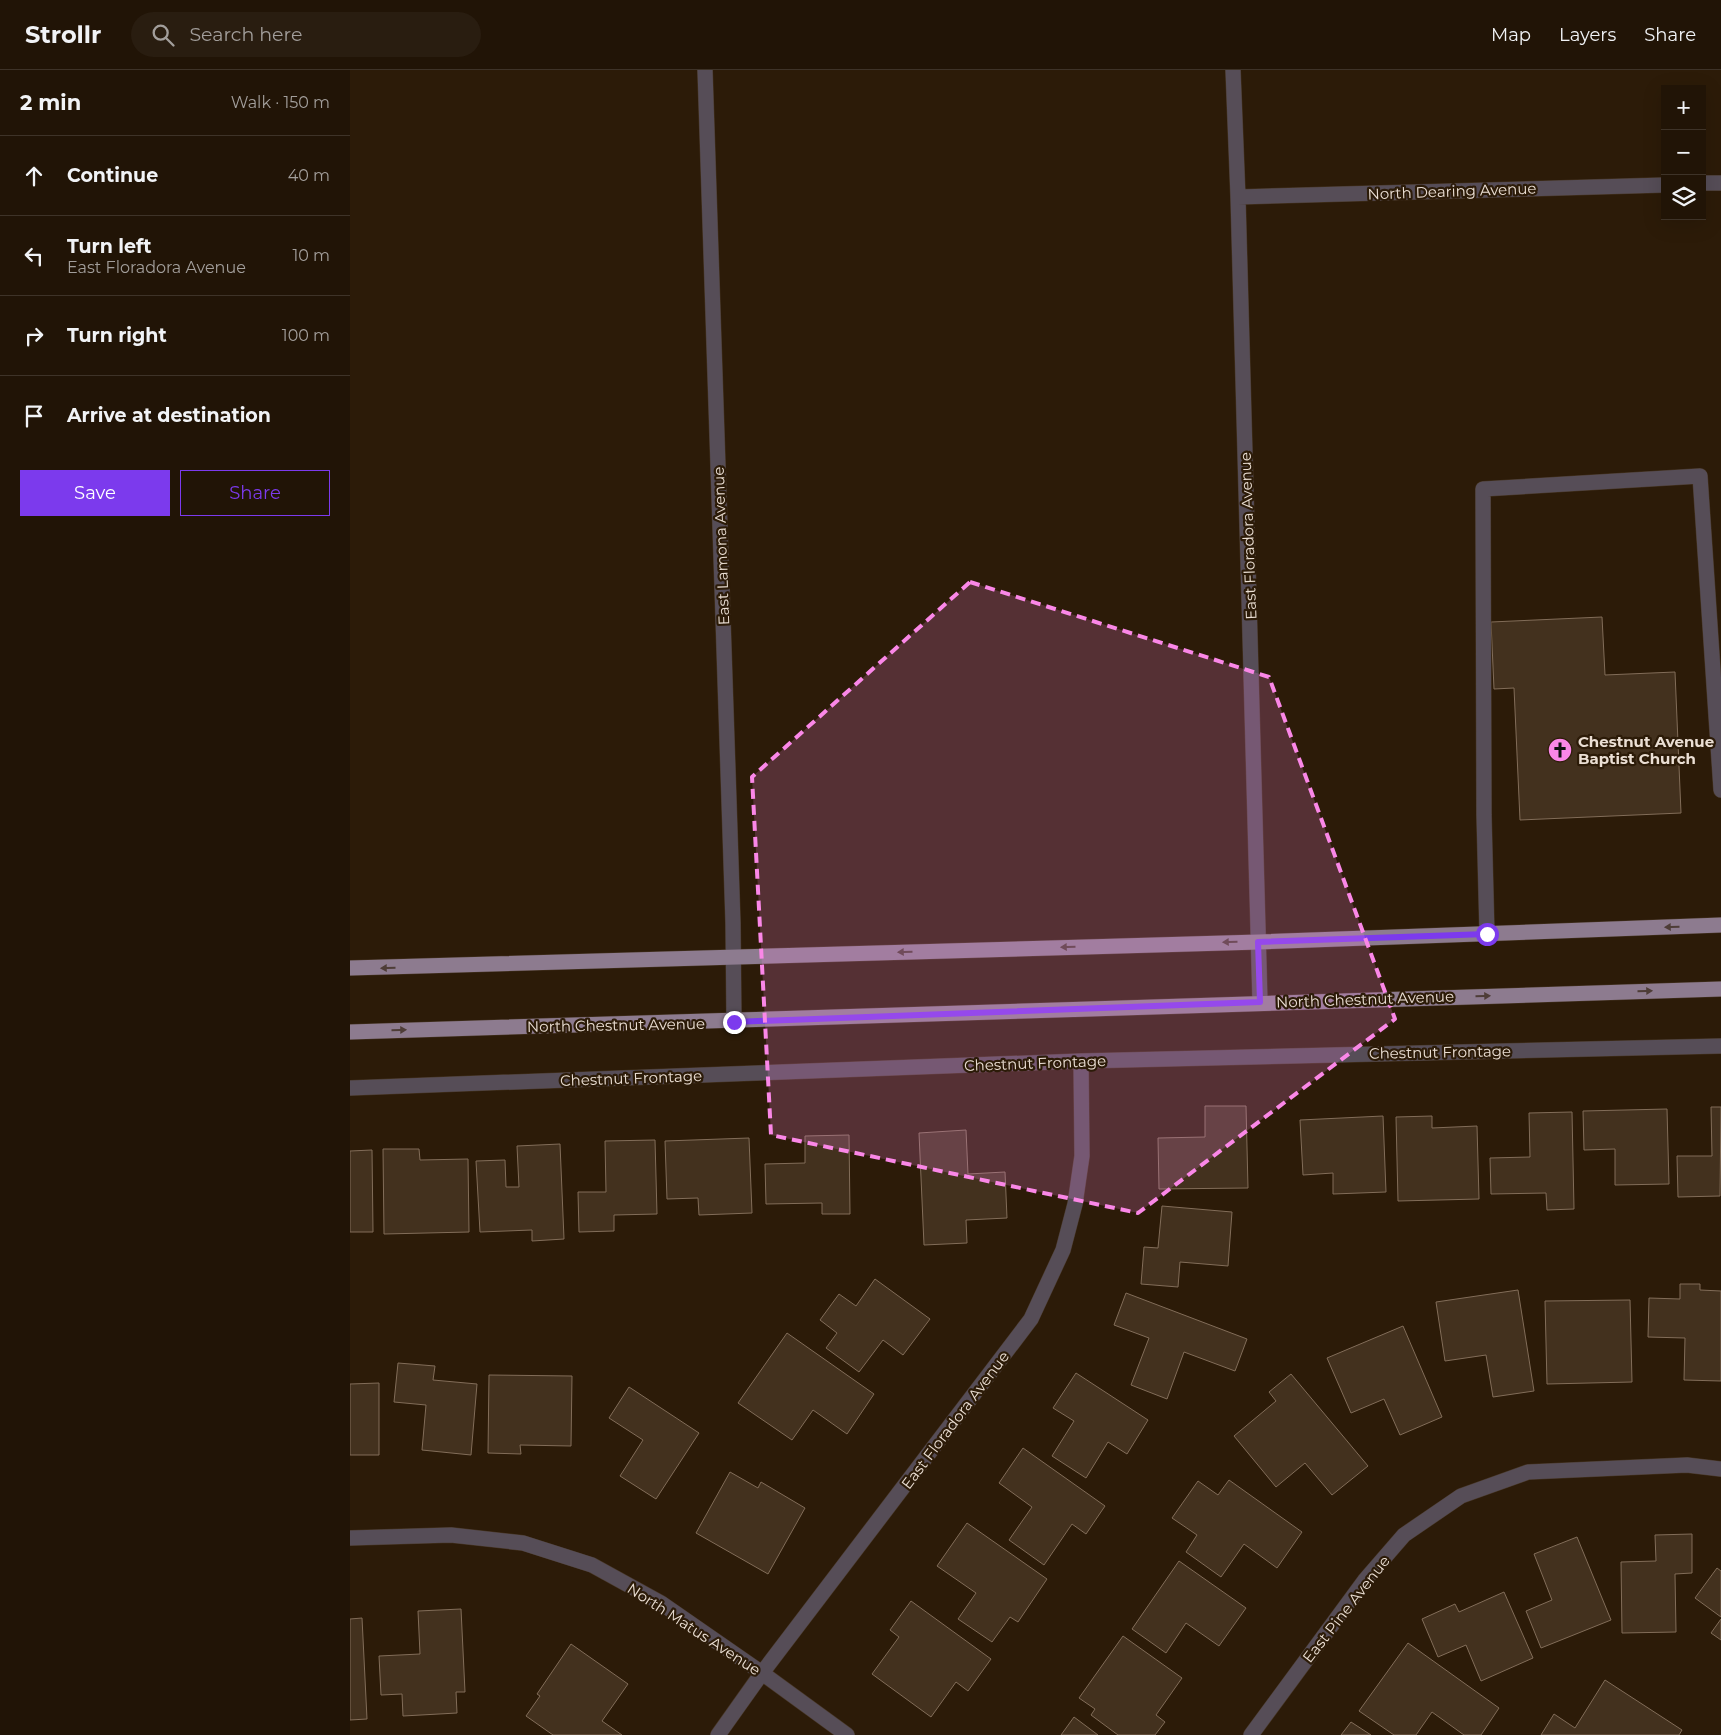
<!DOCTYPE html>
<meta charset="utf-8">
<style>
:root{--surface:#211406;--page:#291d10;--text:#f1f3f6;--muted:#a29e9b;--line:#3e3328;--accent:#7c3aed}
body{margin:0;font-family:Montserrat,sans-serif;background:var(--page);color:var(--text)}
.controls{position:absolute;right:15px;top:15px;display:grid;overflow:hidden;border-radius:0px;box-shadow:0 5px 20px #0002}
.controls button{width:45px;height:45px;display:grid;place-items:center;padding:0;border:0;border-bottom:1px solid var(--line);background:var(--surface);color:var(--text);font:25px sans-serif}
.stop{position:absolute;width:15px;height:15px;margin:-11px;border:4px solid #7c3aed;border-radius:50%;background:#fff}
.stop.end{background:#7c3aed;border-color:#fff;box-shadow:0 1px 5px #0008}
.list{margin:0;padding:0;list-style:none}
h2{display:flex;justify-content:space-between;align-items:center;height:65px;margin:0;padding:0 20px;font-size:21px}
h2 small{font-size:16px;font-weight:400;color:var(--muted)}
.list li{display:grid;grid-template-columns:32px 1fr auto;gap:15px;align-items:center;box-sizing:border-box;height:80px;padding:0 20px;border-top:1px solid var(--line)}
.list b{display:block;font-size:19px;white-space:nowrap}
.list p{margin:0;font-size:16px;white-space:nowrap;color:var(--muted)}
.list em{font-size:16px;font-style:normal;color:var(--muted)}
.actions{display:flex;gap:10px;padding:15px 20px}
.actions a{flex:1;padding:11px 0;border:1px solid var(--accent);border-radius:0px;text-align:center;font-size:18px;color:var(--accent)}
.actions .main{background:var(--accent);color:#fff}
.icon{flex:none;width:28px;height:28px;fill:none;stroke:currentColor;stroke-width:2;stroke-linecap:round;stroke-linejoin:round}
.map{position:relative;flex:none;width:1371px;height:1665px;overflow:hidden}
header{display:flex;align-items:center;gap:30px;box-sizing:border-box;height:70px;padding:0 25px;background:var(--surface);border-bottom:1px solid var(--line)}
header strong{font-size:24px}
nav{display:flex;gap:28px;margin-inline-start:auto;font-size:18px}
.search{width:350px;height:45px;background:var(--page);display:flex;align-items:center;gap:12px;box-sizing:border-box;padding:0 18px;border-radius:28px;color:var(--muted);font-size:19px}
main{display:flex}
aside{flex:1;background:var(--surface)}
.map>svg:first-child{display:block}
</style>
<header>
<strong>Strollr</strong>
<div class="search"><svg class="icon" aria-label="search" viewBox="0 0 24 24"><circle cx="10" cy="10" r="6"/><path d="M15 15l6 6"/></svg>Search here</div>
<nav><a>Map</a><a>Layers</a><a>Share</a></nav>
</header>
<main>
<aside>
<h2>2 min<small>Walk · 150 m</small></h2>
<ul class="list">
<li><svg class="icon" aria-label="ahead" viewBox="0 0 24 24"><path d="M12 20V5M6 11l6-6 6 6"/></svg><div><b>Continue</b></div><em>40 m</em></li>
<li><svg class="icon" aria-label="left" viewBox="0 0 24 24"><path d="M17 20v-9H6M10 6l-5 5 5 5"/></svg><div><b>Turn left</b><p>East Floradora Avenue</p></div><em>10 m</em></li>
<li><svg class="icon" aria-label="right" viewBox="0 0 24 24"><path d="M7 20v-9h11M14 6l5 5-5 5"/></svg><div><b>Turn right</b></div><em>100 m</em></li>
<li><svg class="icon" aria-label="arrive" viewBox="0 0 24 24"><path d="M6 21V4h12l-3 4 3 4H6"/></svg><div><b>Arrive at destination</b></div></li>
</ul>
<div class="actions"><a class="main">Save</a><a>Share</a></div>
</aside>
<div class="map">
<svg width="1371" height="1665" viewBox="0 0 1371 1665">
<rect width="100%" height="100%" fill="#2c1b08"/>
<path fill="#43311e" stroke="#826d59" d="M1252,547L1255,605L1325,602L1331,743L1170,750L1164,618L1144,619L1141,552Z
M855,1036H896L898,1118L809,1119L808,1068L855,1067Z
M1361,1037H1371L1370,1126L1328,1127L1327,1086H1362Z
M1317,1039L1319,1114L1265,1115V1079L1234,1080L1233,1041Z
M1222,1042L1224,1139L1197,1140L1196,1123L1141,1124L1140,1088L1180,1087L1179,1043Z
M1033,1046L1036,1122L983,1124V1103L953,1105L950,1050Z
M1082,1046V1058L1127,1056L1129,1129L1048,1131L1046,1047Z
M616,1060L618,1104L655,1102L657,1148L616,1150L617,1173L574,1175L569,1063Z
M499,1065L500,1144H472V1133L416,1134L415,1094L455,1093V1066Z
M399,1068L402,1143L349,1145L348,1128L317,1129L315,1071Z
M305,1070L307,1144L264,1145V1161L229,1162L228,1122H256L255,1071Z
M210,1074L214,1169L182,1171V1160L130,1162L126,1091L155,1090L156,1117H169L167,1076Z
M33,1079H69L70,1090L118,1089L119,1162L34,1164Z
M22,1080L23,1162H0V1081Z
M812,1136L882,1142L878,1196L830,1192L828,1217L791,1214L794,1177L808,1178Z
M525,1209L580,1249L553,1285L533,1270L509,1302L476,1278L487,1263L470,1250L489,1224L506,1236Z
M1330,1214H1350V1220L1371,1221V1311L1334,1310L1335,1268L1298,1267L1299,1228L1330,1229Z
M1168,1220L1184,1321L1143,1327L1136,1285L1095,1291L1086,1232Z
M776,1223L897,1269L885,1301L834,1282L817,1329L781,1315L799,1268L764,1255Z
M1280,1230L1282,1312L1197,1314L1195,1231Z
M1053,1256L1092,1347L1050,1365L1034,1329L1001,1343L977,1288Z
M437,1263L524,1324L497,1364L463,1340L442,1370L388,1333Z
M48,1293L85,1296L83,1310L127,1314L121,1385L72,1380L76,1335L44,1332Z
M726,1303L798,1350L777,1384L758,1372L736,1408L702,1386L724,1351L703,1338Z
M941,1304L1018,1396L982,1425L955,1393L926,1417L884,1366L926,1331L919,1322Z
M139,1305L222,1306L221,1376L170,1375L171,1384L138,1383Z
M29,1313V1385H0V1314Z
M279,1317L349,1363L306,1429L270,1406L293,1370L259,1348Z
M673,1378L755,1436L736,1464L722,1454L694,1495L659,1470L682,1437L649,1413Z
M380,1402L408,1418L411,1412L455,1438L418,1504L346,1463Z
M879,1410L952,1462L927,1498L894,1474L871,1507L836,1482L847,1465L822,1448L848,1411L868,1425Z
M617,1453L697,1509L668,1552L660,1547L642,1572L608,1549L626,1523L587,1496Z
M1342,1464V1503L1325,1504L1326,1562L1272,1563L1271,1492L1306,1491L1305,1465Z
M1227,1467L1261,1550L1191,1578L1176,1541L1202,1530L1184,1484Z
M829,1491L896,1538L869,1576L836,1553L816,1583L782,1559Z
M1367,1498L1371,1501V1547L1345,1528Z
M1154,1522L1183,1588L1131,1611L1116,1575L1088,1587L1072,1549L1105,1534L1109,1542Z
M561,1531L641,1589L618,1621L606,1612L581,1647L522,1604L549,1567L540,1560Z
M111,1539L115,1622H106L107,1643L53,1646L52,1624L31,1625L29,1586L70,1584L68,1541Z
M12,1548L17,1649L0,1650V1549Z
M1371,1549V1570L1361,1563Z
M773,1566L832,1608L806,1645L815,1652L805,1665H768L741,1645L745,1639L729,1628Z
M1058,1573L1149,1638L1131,1665H1114L1082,1642L1066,1665H1044L1009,1641Z
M221,1574L278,1614L252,1651L272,1665H203L176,1646L190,1626L187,1624Z
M1255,1610L1332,1660L1329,1665H1191L1204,1644L1225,1658Z
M724,1647L748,1665H711Z
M1001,1652L1021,1665H991Z"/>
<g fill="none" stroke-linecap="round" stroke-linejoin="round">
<g stroke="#473625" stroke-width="16">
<path id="minor" d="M355,0L383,853L384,952
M883,0L888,127L910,932
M1352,113H1371
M888,127L1315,115
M1137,864L1134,745L1133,419L1350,406L1371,720
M0,1018L731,991L1371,976
M0,1468L101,1465L173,1473L242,1495L311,1533L412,1603L497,1665
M368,1665L412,1603L681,1249L713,1180L725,1134L732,1086L731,991
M901,1665L1015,1510L1054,1465L1111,1426L1178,1402L1337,1395L1371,1399"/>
</g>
<g stroke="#473625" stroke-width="16">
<path id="major" d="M0,898L909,872L1371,855
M0,962C457,950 914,932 1371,919"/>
</g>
<use href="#minor" stroke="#564d57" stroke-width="15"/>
<use href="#major" stroke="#8d7b8f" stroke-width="15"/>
</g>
<defs><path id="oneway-solid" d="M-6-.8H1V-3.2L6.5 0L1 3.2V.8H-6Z" transform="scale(1.25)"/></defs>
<g fill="#4e3d37">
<use href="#oneway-solid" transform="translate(1322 857) rotate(178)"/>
<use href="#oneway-solid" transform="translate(880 872) rotate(178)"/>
<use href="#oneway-solid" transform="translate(718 877) rotate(178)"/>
<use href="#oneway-solid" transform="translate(555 882) rotate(178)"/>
<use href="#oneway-solid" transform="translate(38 898) rotate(179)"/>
<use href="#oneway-solid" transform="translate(1295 921) rotate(-2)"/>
<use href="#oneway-solid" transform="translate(1133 926) rotate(-2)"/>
<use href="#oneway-solid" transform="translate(49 960) rotate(-1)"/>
</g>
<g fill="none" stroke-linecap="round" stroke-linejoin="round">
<path stroke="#7c3aed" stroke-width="6" d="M384,952L910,932L908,872L1137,864"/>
</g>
<path fill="#fa87e7" fill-opacity="0.2" stroke="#fa87e7" stroke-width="4" stroke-dasharray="10 6" stroke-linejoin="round" d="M620,512L919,607L1045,949L788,1143L421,1065L402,707Z"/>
<defs>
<g id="church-disc" transform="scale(1.25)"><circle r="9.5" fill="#fa87e7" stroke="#2c1b08"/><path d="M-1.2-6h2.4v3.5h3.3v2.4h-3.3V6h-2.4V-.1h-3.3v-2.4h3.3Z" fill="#111"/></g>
</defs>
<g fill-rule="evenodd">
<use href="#church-disc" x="1210" y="680"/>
</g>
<g text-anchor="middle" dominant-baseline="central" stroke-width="4.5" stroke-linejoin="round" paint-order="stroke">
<g font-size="15" fill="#ebdfd4" stroke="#2c1b08">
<text transform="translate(1102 121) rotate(-2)">North Dearing Avenue</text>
<text transform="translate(898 466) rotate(-92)">East Floradora Avenue</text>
<text transform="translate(371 476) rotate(-92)">East Lamona Avenue</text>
<text transform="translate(1015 929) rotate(-2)">North Chestnut Avenue</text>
<text transform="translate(266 955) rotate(-1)">North Chestnut Avenue</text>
<text transform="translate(1090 982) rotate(-1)">Chestnut Frontage</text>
<text transform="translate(685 993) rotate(-2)">Chestnut Frontage</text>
<text transform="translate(281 1008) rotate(-2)">Chestnut Frontage</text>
<text transform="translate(605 1350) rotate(-53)">East Floradora Avenue</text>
<text transform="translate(996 1539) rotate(-52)">East Pine Avenue</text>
<text transform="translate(344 1559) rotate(33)">North Matus Avenue</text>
</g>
<g font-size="15" font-weight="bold" fill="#ebdfd4" stroke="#2c1b08" text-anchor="start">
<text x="1228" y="671">Chestnut Avenue<tspan x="1228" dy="17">Baptist Church</tspan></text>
</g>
</g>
</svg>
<div class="controls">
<button>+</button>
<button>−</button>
<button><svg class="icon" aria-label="layers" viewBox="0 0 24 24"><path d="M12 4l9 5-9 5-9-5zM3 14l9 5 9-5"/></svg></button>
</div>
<div class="stop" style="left:1137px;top:864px"></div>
<div class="stop end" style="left:384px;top:952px"></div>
</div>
</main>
